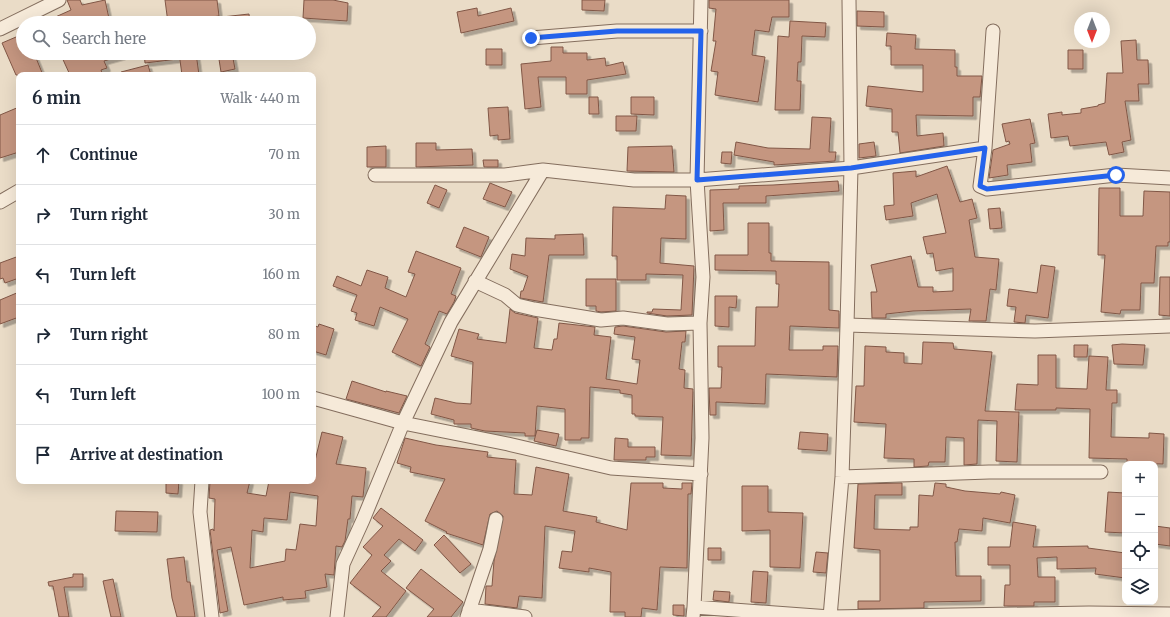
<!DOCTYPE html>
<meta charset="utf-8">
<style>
:root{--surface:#fff;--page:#f6f6f7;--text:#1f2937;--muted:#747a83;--line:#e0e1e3}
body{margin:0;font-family:Merriweather,serif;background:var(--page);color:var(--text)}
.controls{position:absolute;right:12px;bottom:12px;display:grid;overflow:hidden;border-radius:8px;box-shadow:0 4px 16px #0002}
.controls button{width:36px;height:36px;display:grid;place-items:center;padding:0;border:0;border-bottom:1px solid var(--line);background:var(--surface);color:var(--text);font:20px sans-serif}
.compass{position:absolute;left:1074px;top:12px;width:36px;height:36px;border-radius:50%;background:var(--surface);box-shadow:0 4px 16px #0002;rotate:180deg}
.stop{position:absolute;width:12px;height:12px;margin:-9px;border:3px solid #2563eb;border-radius:50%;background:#fff}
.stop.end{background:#2563eb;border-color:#fff;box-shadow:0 1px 4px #0008}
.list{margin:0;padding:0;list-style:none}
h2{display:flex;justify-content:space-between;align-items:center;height:52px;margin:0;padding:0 16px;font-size:17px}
h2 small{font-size:13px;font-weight:400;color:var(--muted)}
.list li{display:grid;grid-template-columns:26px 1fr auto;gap:12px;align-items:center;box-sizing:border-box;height:60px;padding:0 16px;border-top:1px solid var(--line)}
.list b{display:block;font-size:15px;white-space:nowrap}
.list em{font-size:13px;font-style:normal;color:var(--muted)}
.icon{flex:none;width:22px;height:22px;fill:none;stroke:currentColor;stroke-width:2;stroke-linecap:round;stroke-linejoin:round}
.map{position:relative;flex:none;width:1170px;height:617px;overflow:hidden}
.search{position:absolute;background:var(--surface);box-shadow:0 4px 16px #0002;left:16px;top:16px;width:300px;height:44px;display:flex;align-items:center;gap:10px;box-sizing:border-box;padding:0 14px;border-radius:22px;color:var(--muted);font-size:15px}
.panel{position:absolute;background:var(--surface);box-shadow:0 4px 16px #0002;left:16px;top:72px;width:300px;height:412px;border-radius:8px}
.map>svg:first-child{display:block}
</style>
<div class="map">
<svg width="1170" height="617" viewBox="0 0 1170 617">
<defs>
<filter id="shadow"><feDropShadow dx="3.5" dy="3.5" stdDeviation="0" flood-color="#0004"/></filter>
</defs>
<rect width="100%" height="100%" fill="#eadcc7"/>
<path fill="#c59680" stroke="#815746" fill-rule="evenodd" filter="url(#shadow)" d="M67,0H80L82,5L105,0L110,23H42L71,10Z
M165,0H217L219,16L182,21V23H168Z
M304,0H333L348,3L347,21L303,18Z
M582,0H605L604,11L582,10Z
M709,0H789V17H772L769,32L755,30L752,55L765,57L758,102L715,95L718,72L711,71L716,41H713L716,9L709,8Z
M477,8L478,16L511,8L514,21L461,33L457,12Z
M857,11L884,12V27L857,26Z
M249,14L250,23H223L222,17Z
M790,21L826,23L825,37L802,36L801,62H798L797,81H801L800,110H775L778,36L789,37Z
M887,33L916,35L915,49L955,50V67H957V76H982L980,97H973V116L916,115L917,136L943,133L944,146L900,153L898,132H892V109L866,106L868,86L923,92V65H891V46H886Z
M23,34V53H34L43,75H16L2,43Z
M1136,40L1137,60H1148L1149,84H1138L1139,101H1125L1131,140L1122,142L1124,152L1109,155L1106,142L1070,146L1068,136L1051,138L1048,114L1062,112V115L1081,113V109L1098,106V105L1105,103L1107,73H1123L1121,41Z
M551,47H563V53H587V60L605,58L606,66L623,62L626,74L587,80V94H566V77H538L541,107L525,109L521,64L551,61Z
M486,49H502V65H486Z
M1068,50H1083V69H1068Z
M60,53H122V56L104,61L107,68L101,70L103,75H70Z
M144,53H178V59L145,63Z
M179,53H196L199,75H182Z
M218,53H232L235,69L221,72Z
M148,65L151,75H122L121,72Z
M589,97H598L599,114H589Z
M631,97H654V115L631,114Z
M19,107V152L0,158V115Z
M508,107L510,139L498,140V135L490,136L488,108Z
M616,116H637L636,131H616Z
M812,117L831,118L829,152H836L835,161L774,165V162L734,155L736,142L768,148L810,149Z
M1030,119L1035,143L1030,144L1032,162L1007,165L1008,175L989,178L993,150L1010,144L1009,141L1006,142L1002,124Z
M874,142L876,156L859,158V144Z
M416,143H436V150L472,149L473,165L416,167Z
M386,146V167H367V147Z
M672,146L674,172L627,171L628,147Z
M722,152H732L731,164L721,163Z
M483,160H498V167H484Z
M947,166L960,202L972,199L977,218L969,220L975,257L999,259L996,290L990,289L986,321H969L971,309L913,311L886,314V318H872L871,292H877L871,265L911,256L918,287H933V292L953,291V268L936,271L933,253L927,254L923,237L946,233L937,194L911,203L913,216L886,220L884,206L894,205L893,173L916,171V177Z
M838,181L839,191L766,196V203H723L724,230L710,231V190L739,189V186L773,185Z
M490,183L512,192L505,207L483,199Z
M435,185L447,190L439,208L427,203Z
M1099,188H1120V216H1143L1144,191L1170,192V242H1168V246H1156L1154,283H1141L1140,310H1121L1120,314L1101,312L1105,255H1098Z
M666,195L686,196V239L661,238L660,263L694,266L692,315L667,316L647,313V312H652L653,309L681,310L683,275L646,274V280H617V256H612L613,207L665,209Z
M1000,208L1002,228L990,229L988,209Z
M748,223H769V253H771V261L829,262V310L839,311V328L790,326L789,350H823V346H838L837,377L766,374L765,404L716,402V415H710L709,388H721L722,367H718V346H755L756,307H778L779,284H776V271L715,270V255H748Z
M464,227L489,237L481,257L456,247Z
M583,234L584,255H549L543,302L520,298L521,291H523L528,276L510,269L512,254L525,256L526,238L555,239V235Z
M416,251L461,268L451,294L456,296L454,302L447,314L439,311L425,344L430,347L421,366L392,352L408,319L380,307L374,326L355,320L357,313L351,311L357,295L333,286L337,276L361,286L367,270L388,277L385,288L406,297L415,274L408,272Z
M19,256V278L5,283L3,278L0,279V263Z
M1041,265L1055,267L1048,318L1026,315L1025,323L1014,322L1016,307L1007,306L1009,289L1037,293Z
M1160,277H1170V316L1159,315Z
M586,279H616V311L601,312L596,311V306H586Z
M19,292V317L0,324V300Z
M715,296H737L736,308L729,307V327L715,326Z
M510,309L515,313L538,318L534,348L552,350L554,339H557L559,323L595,327L594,335L611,337L606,379L637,384L640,360L632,359L635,337L614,334L615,327L623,326L666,332L686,331L685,342H682L679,369L685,370L684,388L693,389L691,456L661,455L663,417L635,416V414H632V395L620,393V390L590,387L589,438H581V440H565V409L537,406L535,436H525V433L485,431L471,428V424H454V420L431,414L435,398L456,403L471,404L473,362L451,356L459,329L479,334L477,339L506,343Z
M319,324L334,329L326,355L313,351V325L318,327Z
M923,342L953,343L954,349L992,352L985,411L1019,412L1017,462L996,461L997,421L978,420L977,464L964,465V438L946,437L945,462H929L928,466L914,467V459L884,458L886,424L854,422L856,386H864L865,346L886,347V352L904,353V363L922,364Z
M1122,344L1145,345L1143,365L1114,364L1112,345Z
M1074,345H1088L1087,357H1074Z
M1038,355H1056V388L1087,389L1089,356L1108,357L1106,390H1117V403H1112L1111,437L1149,438V433L1164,434L1163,464L1127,463V459L1089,458L1090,409L1056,408V410H1015L1017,384L1038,385Z
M352,381L386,392V391L407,396L399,413L346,399Z
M537,430L559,434L556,446L534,441Z
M322,432L343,437L336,464L366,468L363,497L352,496L350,519H348L345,541L342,547L336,546L334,575L325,574L327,587L305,591L306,598L283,600V597L244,605L231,547L217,550L228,611L220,613L210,530L213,529L214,531L215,499L209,498L210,481H250L247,493L266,496L269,481L292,483V481H313V469ZM290,492L318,496L316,526L300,524L296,550L286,549L285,561L250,568L252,530L263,532L264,518L287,520Z
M800,432L828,434L827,451L798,449Z
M405,438L436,445L488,452L487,457L516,460L514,494L532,495L536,467L569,474L563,511L597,517L596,522L627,530L631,483H663V488L682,489V483H692L691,494H688L687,568L660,567L657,610L642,608L641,617H625V612H610L611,572L589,568V572L559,568L562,551L572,552L575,531L545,526L542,598L519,596L517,608L485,604L486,586H492L494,561L503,516L497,511L490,514L483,545L446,533L447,532L425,521L445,479L410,472L411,467L397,463Z
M615,438L628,439V447H655V457H646V460H614Z
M166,481H179L178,494L166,493Z
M902,483V495H875L874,529L910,530V527H918L919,495L933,496L935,483L946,484V487L965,491L1000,494L1001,492L1015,495L1010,523L983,518L982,531L959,529L957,542H955L956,576H981V601L924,602V608L858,609V601H880V550L854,548L858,484Z
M742,486H768V512L803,513L800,568L770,567V530L742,531Z
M1108,492L1125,493V533L1105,532Z
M381,508L423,540L415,551L399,539L384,555L391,561L381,571L406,591L386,617H372L381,607L350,583L372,555L363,547L383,526L373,518Z
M116,511L158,512L157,532L115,531Z
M1013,522L1036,526L1033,547L1088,546V548L1125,553V578L1095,574L1096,568L1057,569V557L1037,558L1038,577H1055V602H1034V606H1004L1005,585H1010V565H988V547H1010Z
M1155,526L1170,528V546L1155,544Z
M444,535L471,564L460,573L434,545Z
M708,548H721V560H708Z
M816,552L828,553L826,573L813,572Z
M184,557L187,582H190L195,617H177L172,598L167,559Z
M421,569L463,602L451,617H427L434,609L406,588Z
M753,571L768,572L766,603L751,602Z
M73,574H83V587H64L69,617H59L53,586H49L48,582L73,577Z
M113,579L121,617H111L103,581Z
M714,591L730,592L729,602L713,600Z
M673,605H684V616L673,615Z"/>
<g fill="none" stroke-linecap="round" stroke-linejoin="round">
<g stroke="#846e5e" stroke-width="15">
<path id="minor" d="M0,29L59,0
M531,38L617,31H701
M985,148L993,31
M375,175H505L543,170
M0,202L19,191
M475,281L505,295L517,305L534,309L601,320L623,318L667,324L700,323
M847,325L1035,331L1170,326
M313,398L403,423L508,444L611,468L701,474
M842,477L989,472H1101
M202,481L200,512L212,617
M694,607L702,438L700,323L703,277L697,180L701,0
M469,610L525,617
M337,617L343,564L363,520L403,423L451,322L543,170L634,180H697L851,168L985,148L980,186L987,189L1116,175L1170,178
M467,617L490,549L496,519
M693,617L694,607L830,617L1089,613L1170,614
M830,617L842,477L847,325L851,168L849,0"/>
</g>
<use href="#minor" stroke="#f6ead9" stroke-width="13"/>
</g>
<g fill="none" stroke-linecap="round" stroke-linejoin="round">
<path stroke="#2563eb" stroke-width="5" d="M531,38L617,31H701L697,180L851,168L985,148L980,186L987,189L1116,175"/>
</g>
</svg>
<div class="controls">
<button>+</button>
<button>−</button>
<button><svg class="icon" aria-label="locate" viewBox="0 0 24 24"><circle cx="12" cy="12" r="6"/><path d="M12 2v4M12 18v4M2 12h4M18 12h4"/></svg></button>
<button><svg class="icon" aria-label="layers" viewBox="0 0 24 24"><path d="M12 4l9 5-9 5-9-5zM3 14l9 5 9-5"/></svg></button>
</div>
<svg class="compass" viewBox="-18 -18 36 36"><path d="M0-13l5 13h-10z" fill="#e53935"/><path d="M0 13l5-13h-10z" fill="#747a83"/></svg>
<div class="stop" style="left:1116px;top:175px"></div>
<div class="stop end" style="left:531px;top:38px"></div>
<div class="search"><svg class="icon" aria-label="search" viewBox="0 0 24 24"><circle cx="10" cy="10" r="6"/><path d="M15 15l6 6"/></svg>Search here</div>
<section class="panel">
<h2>6 min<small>Walk · 440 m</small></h2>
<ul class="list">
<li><svg class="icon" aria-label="ahead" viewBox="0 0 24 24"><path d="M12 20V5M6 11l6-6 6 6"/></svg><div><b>Continue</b></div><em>70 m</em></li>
<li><svg class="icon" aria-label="right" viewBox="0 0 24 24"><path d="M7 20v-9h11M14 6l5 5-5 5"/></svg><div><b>Turn right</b></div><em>30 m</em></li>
<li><svg class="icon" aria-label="left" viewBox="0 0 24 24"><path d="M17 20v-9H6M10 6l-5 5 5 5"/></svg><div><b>Turn left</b></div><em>160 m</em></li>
<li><svg class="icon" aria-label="right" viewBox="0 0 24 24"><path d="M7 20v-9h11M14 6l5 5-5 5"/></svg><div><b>Turn right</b></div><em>80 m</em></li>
<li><svg class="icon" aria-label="left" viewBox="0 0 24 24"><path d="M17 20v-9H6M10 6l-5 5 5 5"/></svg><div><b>Turn left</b></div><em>100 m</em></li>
<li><svg class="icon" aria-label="arrive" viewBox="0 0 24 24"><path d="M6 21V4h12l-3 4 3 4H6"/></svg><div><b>Arrive at destination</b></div></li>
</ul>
</section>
</div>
